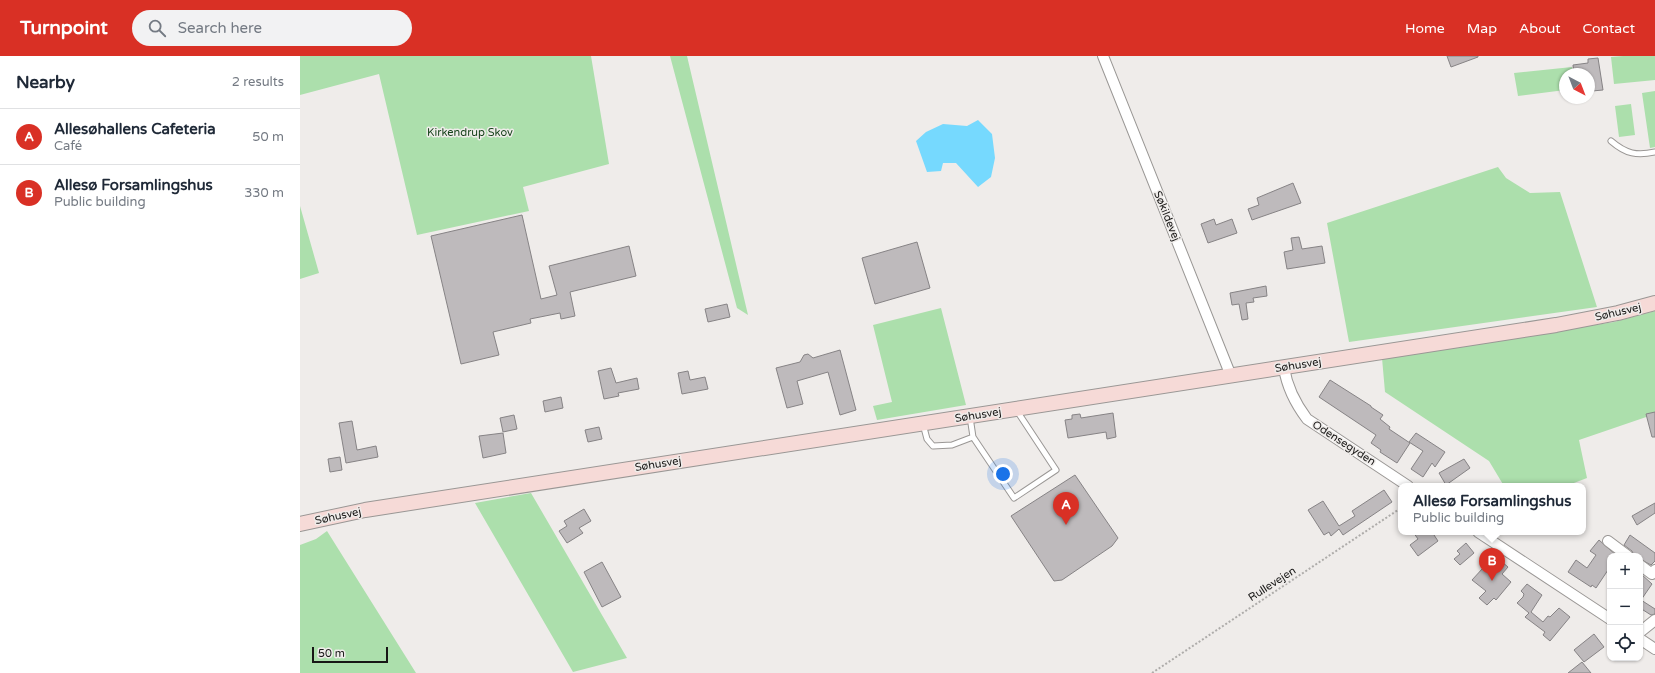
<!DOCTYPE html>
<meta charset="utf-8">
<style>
:root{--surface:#fff;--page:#f2f2f3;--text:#1f2937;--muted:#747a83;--line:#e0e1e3;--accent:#d93025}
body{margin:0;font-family:"Varela Round",sans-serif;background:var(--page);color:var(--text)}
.controls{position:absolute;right:12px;bottom:12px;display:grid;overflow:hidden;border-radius:8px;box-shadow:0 1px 3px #0004}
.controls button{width:36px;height:36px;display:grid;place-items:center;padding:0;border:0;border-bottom:1px solid var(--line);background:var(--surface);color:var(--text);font:20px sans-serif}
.compass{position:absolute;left:1259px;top:12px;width:36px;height:36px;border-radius:50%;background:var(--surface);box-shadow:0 1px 3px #0004;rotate:138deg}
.scale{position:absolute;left:12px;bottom:10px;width:76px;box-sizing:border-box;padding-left:4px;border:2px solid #181716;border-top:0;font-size:11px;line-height:14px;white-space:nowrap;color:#181716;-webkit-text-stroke:3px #efecea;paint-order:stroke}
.you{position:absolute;left:703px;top:418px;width:14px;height:14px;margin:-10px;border:3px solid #fff;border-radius:50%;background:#1a73e8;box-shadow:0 0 0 6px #1a73e833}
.badge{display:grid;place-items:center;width:26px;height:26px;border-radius:50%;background:var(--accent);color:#fff;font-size:13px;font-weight:700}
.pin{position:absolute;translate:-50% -33px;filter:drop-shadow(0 1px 2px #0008)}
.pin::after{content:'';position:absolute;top:21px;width:14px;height:12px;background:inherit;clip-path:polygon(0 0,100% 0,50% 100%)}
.popup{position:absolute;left:1098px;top:427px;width:188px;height:52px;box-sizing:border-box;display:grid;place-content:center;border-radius:8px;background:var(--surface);filter:drop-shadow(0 1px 3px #0005);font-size:13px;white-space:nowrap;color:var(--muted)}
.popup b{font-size:15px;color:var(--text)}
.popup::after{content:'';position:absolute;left:50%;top:100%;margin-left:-8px;border:8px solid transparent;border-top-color:var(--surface)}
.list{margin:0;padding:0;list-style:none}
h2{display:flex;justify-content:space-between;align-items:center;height:52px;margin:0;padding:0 16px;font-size:17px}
h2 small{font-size:13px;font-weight:400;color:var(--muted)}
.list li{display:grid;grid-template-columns:26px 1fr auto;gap:12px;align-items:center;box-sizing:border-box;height:56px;padding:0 16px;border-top:1px solid var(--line)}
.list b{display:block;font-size:15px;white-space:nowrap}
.list p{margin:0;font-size:13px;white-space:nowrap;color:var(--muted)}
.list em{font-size:13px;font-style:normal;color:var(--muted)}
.icon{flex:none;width:22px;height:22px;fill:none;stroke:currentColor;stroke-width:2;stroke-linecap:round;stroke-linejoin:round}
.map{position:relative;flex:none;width:1355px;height:617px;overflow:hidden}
header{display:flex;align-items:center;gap:24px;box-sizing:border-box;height:56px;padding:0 20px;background:var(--accent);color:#fff}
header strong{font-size:19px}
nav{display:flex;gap:22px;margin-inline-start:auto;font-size:14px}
.search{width:280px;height:36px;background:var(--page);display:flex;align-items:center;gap:10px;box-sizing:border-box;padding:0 14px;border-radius:22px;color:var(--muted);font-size:15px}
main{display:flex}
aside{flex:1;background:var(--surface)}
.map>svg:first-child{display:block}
</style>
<header>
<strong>Turnpoint</strong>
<div class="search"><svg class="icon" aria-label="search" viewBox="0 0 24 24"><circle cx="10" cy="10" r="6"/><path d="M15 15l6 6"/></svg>Search here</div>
<nav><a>Home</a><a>Map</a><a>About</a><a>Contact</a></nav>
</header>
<main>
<aside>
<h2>Nearby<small>2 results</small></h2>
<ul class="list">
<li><span class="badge">A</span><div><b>Allesøhallens Cafeteria</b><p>Café</p></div><em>50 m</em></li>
<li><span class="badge">B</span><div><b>Allesø Forsamlingshus</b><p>Public building</p></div><em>330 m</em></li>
</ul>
</aside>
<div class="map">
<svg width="1355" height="617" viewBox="0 0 1355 617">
<rect width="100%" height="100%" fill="#efecea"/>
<path fill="#acdfac" d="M0,0H291L309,108L223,131L229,155L117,179L79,18L0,39Z
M370,0H387L448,259L437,252Z
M1323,0H1355V24L1314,28L1311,1Z
M1272,11L1273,18H1265V34L1218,40L1214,17Z
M1355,35V91L1350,92L1342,37Z
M1331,48L1335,79L1319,81L1315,50Z
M1198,111L1206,122L1230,137L1260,136L1297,251L1049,286L1027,167Z
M0,150L19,217L0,223Z
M641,252L666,349L577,364L573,350L592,346L573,269Z
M1355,255V358L1279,384L1287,422L1266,430H1204L1189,405L1085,336L1082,302L1314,266Z
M231,437L327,602L273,616L175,447Z
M27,475L116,617H0V489L16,483Z"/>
<path fill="#76d9fe" d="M678,64L692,78L695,102L691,121L678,131L656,107H643L641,115L627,116L616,85L626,76L643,68L667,70Z"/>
<path fill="#bebabc" stroke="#868385" d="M1147,0H1178V1L1151,11Z
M1298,2L1303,34L1292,35V31H1289V18H1274L1273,9L1288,7V3Z
M993,127L1001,147L952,164L948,153L959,149L957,142Z
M222,159L241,243L257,239L249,210L329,190L336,220L270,236L275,260L261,263L260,257L230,263L231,267L193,276L199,299L161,308L131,180Z
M914,163L916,169L932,163L937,177L908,187L901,168Z
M999,181L1002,193L1022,190L1025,207L987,213L984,196L993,194L991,182Z
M617,186L630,232L575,248L562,202Z
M966,230L967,240L953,242L954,246L946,247L948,263L942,264L939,248L932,249L930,237Z
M427,248L430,261L408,266L405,253Z
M540,294L556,354L540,359L528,316L497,325L503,348L487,352L476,312L500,306L504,299L508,298L513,302Z
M311,312L316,327L337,322L339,333L318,337L319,340L304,343L298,315Z
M388,315L390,324L405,321L408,333L382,338L378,317Z
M1030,324L1071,350V351L1083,359L1080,363L1090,371L1089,373L1110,387L1097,407L1080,396L1081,394L1071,387L1076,379L1019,341Z
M261,341L263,352L245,356L243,345Z
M1355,356V381H1352L1346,358Z
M813,357L816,381L807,383L806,376L768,382L765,364L772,363V359L780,358L781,362Z
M214,359L217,373L203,376L200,362Z
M52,365L57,394L76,390L78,401L46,407L39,367Z
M299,371L302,383L288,386L285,374Z
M203,377L206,397L183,402L179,380Z
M1116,377L1145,396L1135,411L1132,407L1123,421L1111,413L1123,395L1109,386Z
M40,401L42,414L30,416L28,403Z
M1164,403L1170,412L1146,429L1139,417Z
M775,419L818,482L812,490L762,524L754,525L711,460Z
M1084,434L1092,446L1043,479L1039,473L1031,480L1029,476L1024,479L1008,454L1023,445L1039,470L1055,460L1052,455Z
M1355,447V457L1337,469L1332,460Z
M284,453L291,465L279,472L283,477L267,487L259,475L267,470L264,465Z
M1113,476H1132L1138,485L1118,500L1110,489L1118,483Z
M1330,479L1355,497V505L1351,509L1340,503V500H1334L1332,495L1324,489Z
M1299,484L1317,500H1310V511L1296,532L1292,529L1291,531L1268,516L1276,504L1287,512L1296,499L1290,495Z
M1166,487L1174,497L1160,509L1154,503L1160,498L1157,495Z
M1196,501L1208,511L1202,518L1211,526L1196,544L1194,542L1187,549L1179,542L1186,535L1172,524L1183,512L1185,514Z
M302,506L321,541L302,551L284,516Z
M1340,517L1352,528L1341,544L1355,553V558L1351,559L1340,552Z
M1227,528L1242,539L1231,556L1243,566L1248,560L1250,561L1259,552L1270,561L1250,585L1243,579L1245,576L1225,561L1229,557L1217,547L1223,541L1224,538L1221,535Z
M1294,578L1304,591L1284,606L1274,594Z
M1282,606L1291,617H1268Z"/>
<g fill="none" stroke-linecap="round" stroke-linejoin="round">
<g stroke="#9a9795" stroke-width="7">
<path id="lane" d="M1311,85C1326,98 1337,100 1355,96
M670,361L673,381L714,442L756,414L717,355
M623,368L627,383L633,390L652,389L673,381"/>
</g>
<g stroke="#9a9795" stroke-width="12">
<path id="street" d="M803,0L931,320
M984,312C987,331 995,347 1007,363L1108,430
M1178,476L1310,563
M1308,485L1328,500
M1340,509L1352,518L1355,514
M1340,576L1355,564
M1340,583L1355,593"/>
</g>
<g stroke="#9a9795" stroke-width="16">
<path id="secondary" d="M0,468L65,454L1256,269L1318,257L1355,247"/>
</g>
<path stroke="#aeacaa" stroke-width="2" stroke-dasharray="2 2" stroke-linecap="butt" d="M852,617L1101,452"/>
<use href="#lane" stroke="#fff" stroke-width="5"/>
<use href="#street" stroke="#fff" stroke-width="10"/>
<use href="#secondary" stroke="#f6dad7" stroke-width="14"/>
</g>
<g text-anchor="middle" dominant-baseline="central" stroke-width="3" stroke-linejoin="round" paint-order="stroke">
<g font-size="11" fill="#16421a" stroke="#efecea">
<text x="170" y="76">Kirkendrup Skov</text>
</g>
<g font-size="11" fill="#181716" stroke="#efecea">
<text transform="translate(867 160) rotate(68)">Søkildevej</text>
<text transform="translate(1318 256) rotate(-13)">Søhusvej</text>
<text transform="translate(998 309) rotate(-9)">Søhusvej</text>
<text transform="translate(678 359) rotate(-9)">Søhusvej</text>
<text transform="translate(1044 387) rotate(33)">Odensegyden</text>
<text transform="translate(358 408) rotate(-9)">Søhusvej</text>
<text transform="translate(38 460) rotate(-12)">Søhusvej</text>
<text transform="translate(972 528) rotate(-33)">Rullevejen</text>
</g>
</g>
</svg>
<div class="controls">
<button>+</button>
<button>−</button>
<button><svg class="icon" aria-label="locate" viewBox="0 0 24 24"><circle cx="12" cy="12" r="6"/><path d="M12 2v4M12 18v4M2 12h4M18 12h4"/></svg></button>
</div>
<svg class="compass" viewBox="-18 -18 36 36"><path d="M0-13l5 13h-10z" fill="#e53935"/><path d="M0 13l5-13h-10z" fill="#747a83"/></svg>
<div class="scale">50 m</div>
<div class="you"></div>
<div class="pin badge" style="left:766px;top:469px">A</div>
<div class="pin badge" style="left:1192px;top:525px">B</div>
<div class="popup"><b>Allesø Forsamlingshus</b>Public building</div>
</div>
</main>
